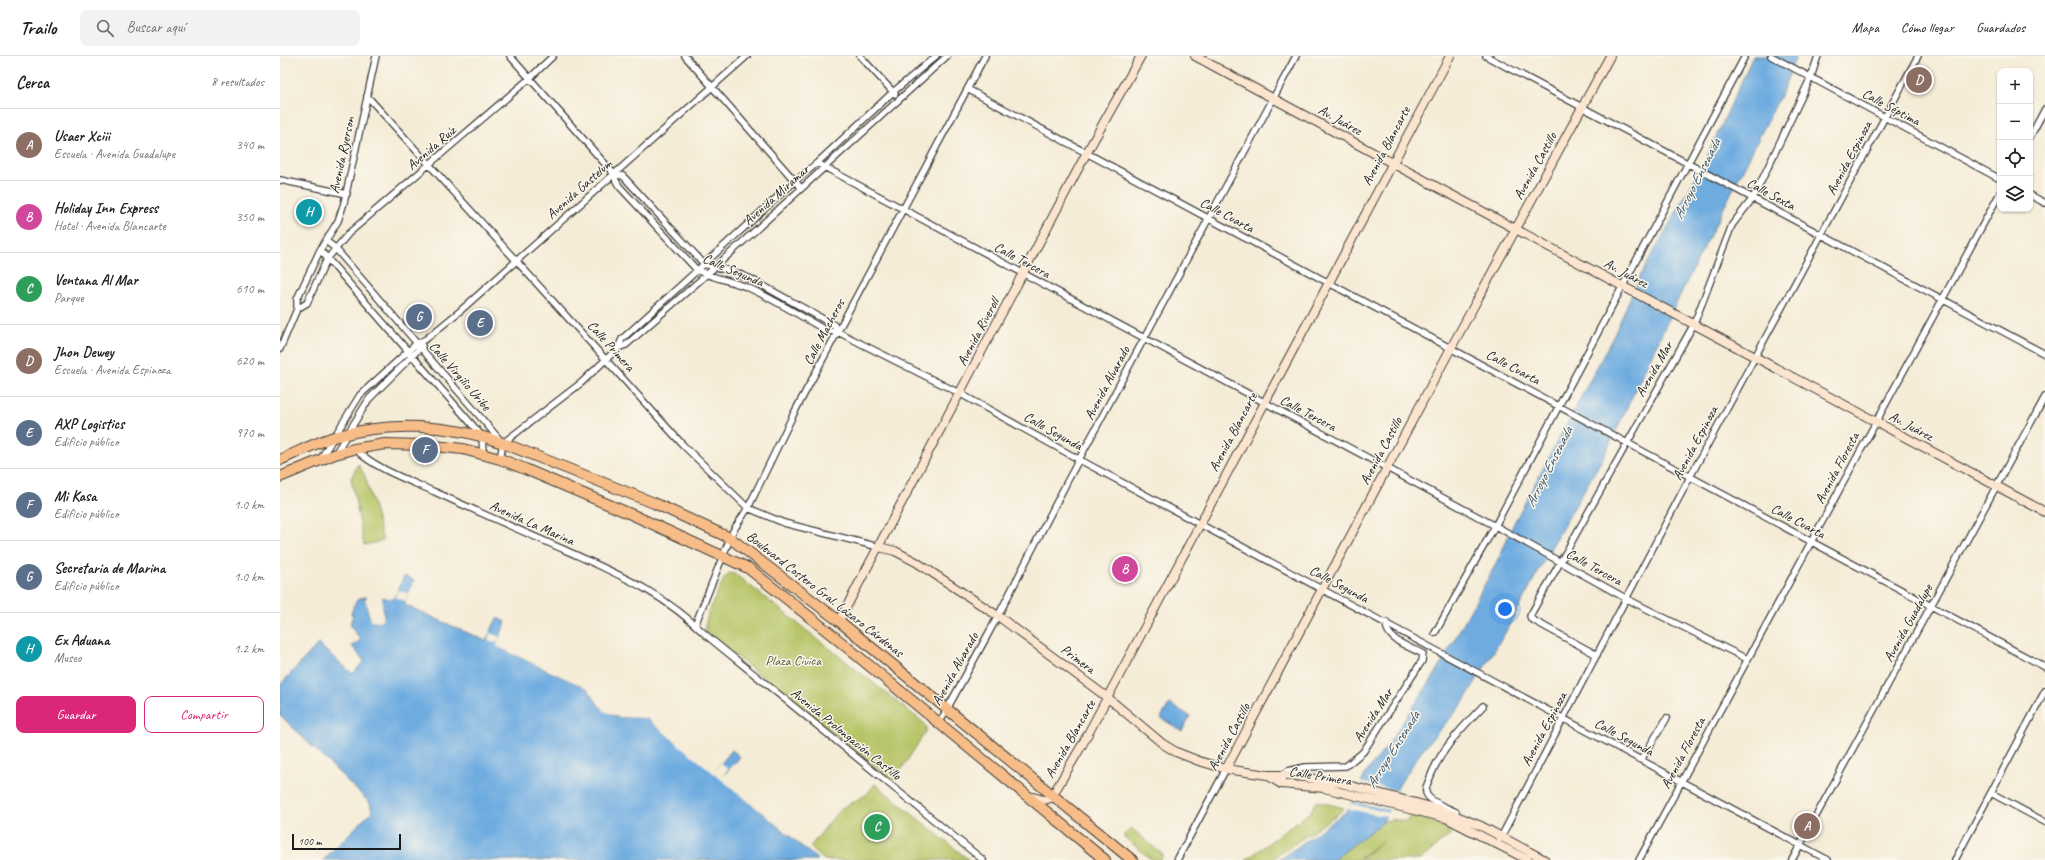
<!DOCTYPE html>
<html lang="es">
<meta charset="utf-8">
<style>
:root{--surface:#fff;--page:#f2f2f2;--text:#202124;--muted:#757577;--line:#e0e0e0;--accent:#db2777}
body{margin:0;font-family:Caveat,sans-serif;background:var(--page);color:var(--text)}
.controls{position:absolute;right:12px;top:12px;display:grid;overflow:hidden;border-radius:8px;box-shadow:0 1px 3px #0004}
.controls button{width:36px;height:36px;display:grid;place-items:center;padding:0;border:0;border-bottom:1px solid var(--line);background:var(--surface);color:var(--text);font:20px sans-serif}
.scale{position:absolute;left:12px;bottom:10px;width:109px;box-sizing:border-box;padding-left:4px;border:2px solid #1c1c1c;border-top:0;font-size:11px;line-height:14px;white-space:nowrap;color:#1c1c1c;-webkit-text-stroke:3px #fbf7ec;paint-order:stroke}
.you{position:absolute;left:1225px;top:553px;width:14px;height:14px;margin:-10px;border:3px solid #fff;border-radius:50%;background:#1a73e8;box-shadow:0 0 0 6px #1a73e833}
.badge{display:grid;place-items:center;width:26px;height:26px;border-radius:50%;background:var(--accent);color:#fff;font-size:13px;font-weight:700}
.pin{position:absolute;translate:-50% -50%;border:2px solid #fff;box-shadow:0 1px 4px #0006}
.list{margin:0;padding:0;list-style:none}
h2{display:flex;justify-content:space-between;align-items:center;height:52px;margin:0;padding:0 16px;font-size:17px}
h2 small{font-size:13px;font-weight:400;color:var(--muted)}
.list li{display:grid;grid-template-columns:26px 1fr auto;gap:12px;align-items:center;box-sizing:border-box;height:72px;padding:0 16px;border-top:1px solid var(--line)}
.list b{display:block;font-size:15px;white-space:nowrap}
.list p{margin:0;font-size:13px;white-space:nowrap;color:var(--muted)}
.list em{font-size:13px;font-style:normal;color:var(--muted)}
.actions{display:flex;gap:8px;padding:12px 16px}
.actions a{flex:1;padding:9px 0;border:1px solid var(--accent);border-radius:8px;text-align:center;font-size:14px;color:var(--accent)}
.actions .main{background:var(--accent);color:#fff}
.icon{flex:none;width:22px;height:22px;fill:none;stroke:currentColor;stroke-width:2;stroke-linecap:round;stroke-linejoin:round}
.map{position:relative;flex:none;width:1765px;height:804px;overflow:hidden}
header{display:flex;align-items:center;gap:24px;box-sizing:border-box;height:56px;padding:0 20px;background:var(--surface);border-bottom:1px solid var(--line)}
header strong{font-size:19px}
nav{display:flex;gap:22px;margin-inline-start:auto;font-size:14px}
.search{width:280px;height:36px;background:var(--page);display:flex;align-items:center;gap:10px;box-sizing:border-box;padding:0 14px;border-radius:8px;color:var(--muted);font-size:15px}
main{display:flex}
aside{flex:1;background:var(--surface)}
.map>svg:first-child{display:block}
</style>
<header>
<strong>Trailo</strong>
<div class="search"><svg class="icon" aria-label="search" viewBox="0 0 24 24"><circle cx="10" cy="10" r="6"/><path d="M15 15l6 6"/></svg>Buscar aquí</div>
<nav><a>Mapa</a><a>Cómo llegar</a><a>Guardados</a></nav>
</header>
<main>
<aside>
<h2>Cerca<small>8 resultados</small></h2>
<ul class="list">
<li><span class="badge" style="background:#8d6e63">A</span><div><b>Usaer Xciii</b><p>Escuela · Avenida Guadalupe</p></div><em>340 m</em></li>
<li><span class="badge" style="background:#d1479c">B</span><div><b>Holiday Inn Express</b><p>Hotel · Avenida Blancarte</p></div><em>350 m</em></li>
<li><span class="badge" style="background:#2e9e5b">C</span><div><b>Ventana Al Mar</b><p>Parque</p></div><em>610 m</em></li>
<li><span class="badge" style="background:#8d6e63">D</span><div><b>Jhon Dewey</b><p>Escuela · Avenida Espinoza</p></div><em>620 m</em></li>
<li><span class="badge" style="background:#5c6f8a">E</span><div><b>AXP Logistics</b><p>Edificio público</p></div><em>970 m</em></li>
<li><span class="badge" style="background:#5c6f8a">F</span><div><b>Mi Kasa</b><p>Edificio público</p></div><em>1.0 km</em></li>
<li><span class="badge" style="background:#5c6f8a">G</span><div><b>Secretaria de Marina</b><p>Edificio público</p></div><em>1.0 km</em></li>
<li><span class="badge" style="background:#0f9aa8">H</span><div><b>Ex Aduana</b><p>Museo</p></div><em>1.2 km</em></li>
</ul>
<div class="actions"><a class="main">Guardar</a><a>Compartir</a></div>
</aside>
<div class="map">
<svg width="1765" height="804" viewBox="0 0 1765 804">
<rect width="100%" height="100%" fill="#fbf7ec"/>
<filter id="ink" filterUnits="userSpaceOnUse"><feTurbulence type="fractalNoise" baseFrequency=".025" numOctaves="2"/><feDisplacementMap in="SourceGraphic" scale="8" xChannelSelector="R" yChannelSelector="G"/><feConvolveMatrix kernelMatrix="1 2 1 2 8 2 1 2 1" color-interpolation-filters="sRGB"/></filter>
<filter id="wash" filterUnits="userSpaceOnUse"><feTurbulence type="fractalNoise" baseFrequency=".012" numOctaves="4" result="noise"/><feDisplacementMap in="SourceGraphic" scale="16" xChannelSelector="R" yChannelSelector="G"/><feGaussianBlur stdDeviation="0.9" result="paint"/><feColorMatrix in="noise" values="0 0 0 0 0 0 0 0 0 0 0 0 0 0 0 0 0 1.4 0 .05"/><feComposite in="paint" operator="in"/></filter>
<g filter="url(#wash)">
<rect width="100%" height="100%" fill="#f5ecd7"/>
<path fill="#b7c568" stroke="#6a7042" d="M78,408L85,420L103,485L84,489L71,422Z
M449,517L455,518L644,667L646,671V675L614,725L426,577C421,566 440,532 445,521Z
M595,728L689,804H544L530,791L560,753L586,739Z
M1037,745L1064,752L1059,757L991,804H966L1030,756Z
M1132,760L1156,766L1172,777L1140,804H1080L1104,783L1078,804H1053L1103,766L1113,763L1125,766Z
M851,772L883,799L880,804H872L843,780Z"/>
<path fill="#6eace0" stroke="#45647e" d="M1473,0H1516L1504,32L1403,233L1325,398L1273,488L1225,577L1181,650L1143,693L1119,729L1103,766L1053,804H999L1067,755L1086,717L1107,690L1156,617L1218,504L1234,467L1334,279L1358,224L1426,103Z
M124,520L134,524L125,545V549L206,585L217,562L226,566L217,587L220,592L308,633L319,650L332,659L339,661L366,662L434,716L452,694L460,701L441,722L538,804H43L92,755L90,747L0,659V629L38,588L73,618L84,605L72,590L81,584L70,569L73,559L71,558C75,547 75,541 87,541L85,543L91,565L100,566L104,559L101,541L111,543L115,541Z
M889,648L910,660L902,675L881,662Z"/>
<path fill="#f5ecd7" d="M118,534L128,538L125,545L115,541L111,543L102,540L103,562L100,566L91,565L85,543L87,541L91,562L95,565L99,564L102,558L100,540L102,538L115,541Z
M210,577L220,581L217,587L221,590L309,633L320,648L331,657L343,660H364L433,713L435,714L441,707L448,713L443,720L444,722L540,804L366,662L339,661L324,655L308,633L220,592L217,590V587L208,584Z
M1079,726L1119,735L1110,754L1070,745Z
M1069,747L1109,757L1108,761L1068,753L997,804L1065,754Z"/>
</g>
<g filter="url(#ink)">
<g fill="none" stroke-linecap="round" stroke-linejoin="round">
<g stroke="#3d3b38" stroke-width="8">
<path id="street" d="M230,0L334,118L336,125L339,130L417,214C434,223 454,225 471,233C497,245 522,261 547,275L558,276L679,337L800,404L1548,804
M405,0L521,132
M580,0L615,38
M1206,0L1765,298
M1491,0L1720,123
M689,34L1765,611
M87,40L403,389L468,452L504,467L599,491
M1750,81L1765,53
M537,107L1221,473L1347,543L1467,603
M334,118L343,120L424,208L454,216L471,223L554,269L558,276
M0,124L67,138
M1750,139L1765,147
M46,185L55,192L220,384
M40,194L202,380L203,398
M17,253L27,247L47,203L69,177L250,22L273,0
M338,292L342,283L515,125L537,107L613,36L656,0
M0,293L17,253V243L40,194L58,165L64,147L96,0
M223,387L301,327L338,292L346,289L434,212L667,0
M75,393C96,413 128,424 155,436C198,456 242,475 285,494C342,520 382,536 427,580L703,804
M55,398L89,343L142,290
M41,402L80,339L136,288L146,283L180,255L467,0
M220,403L223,387
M415,569L453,475L468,452L513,359L705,0
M1155,577L1215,470L1465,0
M1317,599L1251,563L1250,560L1414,268L1452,169L1473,142L1478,132L1531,21L1538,0
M660,666L718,560L788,424L1016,0
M1361,704L1387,662
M1001,728L1003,719L1008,715L1025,711L1066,710L1083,696L1142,605L1143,598C1130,591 1105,584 1106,566
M1711,737L1765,766
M1176,756C1168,752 1152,747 1147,739C1144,734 1147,729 1149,724C1160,694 1181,673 1203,650
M1220,783L1410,421L1638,0
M897,804L946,713
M1359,804L1720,137
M1512,804L1765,341
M1675,804L1765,635"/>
</g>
<g stroke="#3d3b38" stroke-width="10">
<path id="secondary" d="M915,0L1112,107L1765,456
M599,491L615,495L636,506L718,560L828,642L883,688L896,696L919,705L946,713L987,719H1010L1060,727L1159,753L1201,770L1265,804
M559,565L806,98L861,0
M946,713L1171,292L1330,0
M987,719L1001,728L1044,732L1166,762L1248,804
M749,740L764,744L771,742L802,689L1170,0"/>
</g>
<g stroke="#3d3b38" stroke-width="12">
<path id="highway" d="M0,404C18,396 35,387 54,381C109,365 169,368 223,387L374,447L450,482L559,565L852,804
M0,421L55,398L74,393L105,388L144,389L183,393L220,403L245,413L353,459L442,500L468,512L551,578L825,804"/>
</g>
<use href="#street" stroke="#fff" stroke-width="5.5"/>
<use href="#secondary" stroke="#fce5cf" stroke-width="8"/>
<use href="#highway" stroke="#f7bd88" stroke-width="10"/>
</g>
</g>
<g text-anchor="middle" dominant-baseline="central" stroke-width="3" stroke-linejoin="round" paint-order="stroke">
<g font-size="14" fill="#1c1c1c" stroke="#fbf7ec">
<text transform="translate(1611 51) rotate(28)">Calle Séptima</text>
<text transform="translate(1060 64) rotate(29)">Av. Juárez</text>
<text transform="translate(1106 90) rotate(-62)">Avenida Blancarte</text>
<text transform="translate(151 92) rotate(-41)">Avenida Ruíz</text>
<text transform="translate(62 99) rotate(-78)">Avenida Ryerson</text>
<text transform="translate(1569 102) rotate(-62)">Avenida Espinoza</text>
<text transform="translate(1255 110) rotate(-61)">Avenida Castillo</text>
<text transform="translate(299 133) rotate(-42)">Avenida Gastelum</text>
<text transform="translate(1491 138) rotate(28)">Calle Sexta</text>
<text transform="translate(496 139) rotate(-42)">Avenida Miramar</text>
<text transform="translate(947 159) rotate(28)">Calle Cuarta</text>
<text transform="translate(742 204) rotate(28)">Calle Tercera</text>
<text transform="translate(453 214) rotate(23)">Calle Segunda</text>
<text transform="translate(1346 217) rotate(28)">Av. Juárez</text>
<text transform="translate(544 276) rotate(-62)">Calle Macheros</text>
<text transform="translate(698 276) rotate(-62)">Avenida Riveroll</text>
<text transform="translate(331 290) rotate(48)">Calle Primera</text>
<text transform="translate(1233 311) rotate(28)">Calle Cuarta</text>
<text transform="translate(1374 313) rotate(-60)">Avenida Mar</text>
<text transform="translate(180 320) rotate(49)">Calle Virgilio Uribe</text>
<text transform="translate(827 327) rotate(-62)">Avenida Alvarado</text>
<text transform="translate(1028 357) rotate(28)">Calle Tercera</text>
<text transform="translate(1631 370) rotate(28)">Av. Juárez</text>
<text transform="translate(773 375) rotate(29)">Calle Segunda</text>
<text transform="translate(953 376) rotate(-62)">Avenida Blancarte</text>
<text transform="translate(1415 387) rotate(-62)">Avenida Espinoza</text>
<text transform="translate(1101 395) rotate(-62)">Avenida Castillo</text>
<text transform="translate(1557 412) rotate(-62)">Avenida Floresta</text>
<text transform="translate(1518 465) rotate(28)">Calle Cuarta</text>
<text transform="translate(252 467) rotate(24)">Avenida La Marina</text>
<text transform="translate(1314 511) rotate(29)">Calle Tercera</text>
<text transform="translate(1059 528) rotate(28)">Calle Segunda</text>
<text transform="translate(545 538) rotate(38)">Boulevard Costero Gral. Lázaro Cárdenas</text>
<text transform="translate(1628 567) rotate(-61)">Avenida Guadalupe</text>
<text transform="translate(798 603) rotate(37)">Primera</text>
<text transform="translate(675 613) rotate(-61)">Avenida Alvarado</text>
<text transform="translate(1093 659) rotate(-57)">Avenida Mar</text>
<text transform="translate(1264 673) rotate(-62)">Avenida Espinoza</text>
<text transform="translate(566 678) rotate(39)">Avenida Prolongación Castillo</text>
<text transform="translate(949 681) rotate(-62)">Avenida Castillo</text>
<text transform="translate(1344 681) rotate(28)">Calle Segunda</text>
<text transform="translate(790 683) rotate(-60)">Avenida Blancarte</text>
<text transform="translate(1403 697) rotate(-62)">Avenida Floresta</text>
<text transform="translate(1040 720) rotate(9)">Calle Primera</text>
</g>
<g font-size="14" fill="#525737" stroke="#fbf7ec">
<text x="513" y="604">Plaza Civica</text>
</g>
<g font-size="15" font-style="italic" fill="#3d566a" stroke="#fbf7ec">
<text transform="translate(1417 123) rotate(-63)">Arroyo Ensenada</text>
<text transform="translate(1269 411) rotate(-63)">Arroyo Ensenada</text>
<text transform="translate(1113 694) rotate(-58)">Arroyo Ensenada</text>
</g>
</g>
</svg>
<div class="controls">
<button>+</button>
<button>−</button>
<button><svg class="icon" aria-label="locate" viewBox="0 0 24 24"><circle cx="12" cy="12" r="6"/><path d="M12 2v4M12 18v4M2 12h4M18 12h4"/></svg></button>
<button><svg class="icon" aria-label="layers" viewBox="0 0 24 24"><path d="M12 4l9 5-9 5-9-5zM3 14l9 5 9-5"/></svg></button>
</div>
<div class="scale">100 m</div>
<div class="you"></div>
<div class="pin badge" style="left:1527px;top:770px;background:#8d6e63">A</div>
<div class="pin badge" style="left:845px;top:513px;background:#d1479c">B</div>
<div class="pin badge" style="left:597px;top:771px;background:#2e9e5b">C</div>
<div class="pin badge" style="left:1639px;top:24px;background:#8d6e63">D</div>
<div class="pin badge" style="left:200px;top:267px;background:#5c6f8a">E</div>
<div class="pin badge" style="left:145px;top:394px;background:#5c6f8a">F</div>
<div class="pin badge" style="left:139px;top:261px;background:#5c6f8a">G</div>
<div class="pin badge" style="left:29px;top:156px;background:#0f9aa8">H</div>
</div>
</main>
